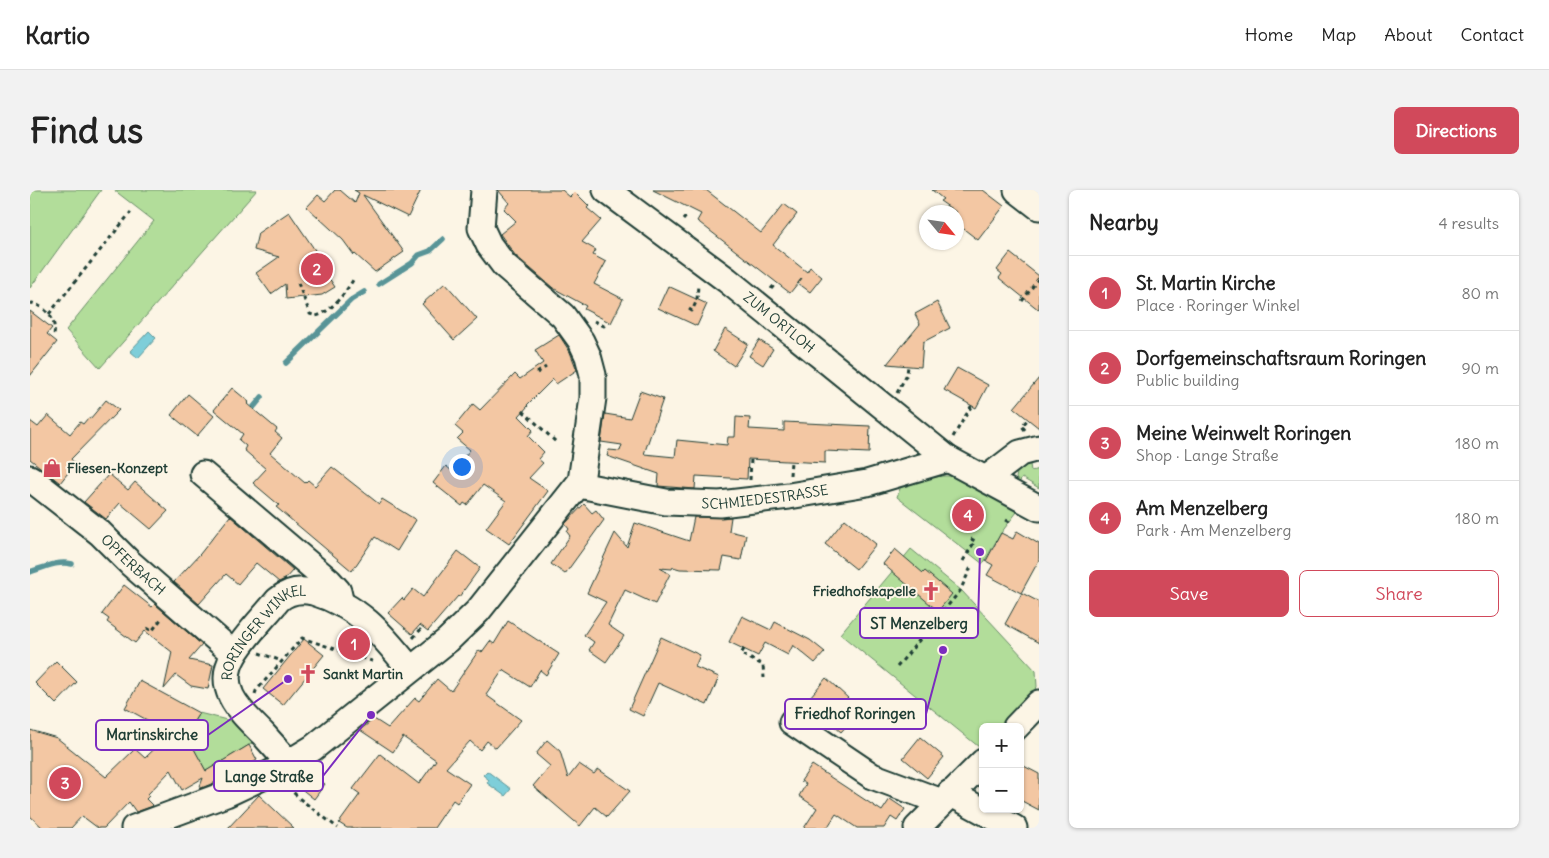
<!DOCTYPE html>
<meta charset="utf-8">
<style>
:root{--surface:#fff;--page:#f2f2f2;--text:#222;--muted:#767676;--line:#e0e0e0;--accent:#d1495b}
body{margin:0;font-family:Delius,sans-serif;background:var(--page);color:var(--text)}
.controls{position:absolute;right:15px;bottom:15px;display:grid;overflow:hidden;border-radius:8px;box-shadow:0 1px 4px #0004}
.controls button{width:45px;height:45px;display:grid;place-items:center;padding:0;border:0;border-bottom:1px solid var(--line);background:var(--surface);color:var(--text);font:25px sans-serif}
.compass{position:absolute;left:889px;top:15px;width:45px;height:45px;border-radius:50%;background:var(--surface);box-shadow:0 1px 4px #0004;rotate:119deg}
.you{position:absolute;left:431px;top:276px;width:18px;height:18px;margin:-12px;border:4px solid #fff;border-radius:50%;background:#1a73e8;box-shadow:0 0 0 8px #1a73e833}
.badge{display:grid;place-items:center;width:32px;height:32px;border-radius:50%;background:var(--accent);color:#fff;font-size:16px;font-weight:700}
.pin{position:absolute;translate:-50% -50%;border:2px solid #fff;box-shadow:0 1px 5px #0006}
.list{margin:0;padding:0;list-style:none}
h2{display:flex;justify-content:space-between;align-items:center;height:65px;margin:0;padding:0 20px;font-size:21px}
h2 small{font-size:16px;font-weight:400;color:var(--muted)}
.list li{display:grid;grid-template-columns:32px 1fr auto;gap:15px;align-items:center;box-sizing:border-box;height:75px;padding:0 20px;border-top:1px solid var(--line)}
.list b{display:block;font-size:19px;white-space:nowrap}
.list p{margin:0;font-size:16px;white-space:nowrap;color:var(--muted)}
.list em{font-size:16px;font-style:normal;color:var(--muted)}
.actions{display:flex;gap:10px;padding:15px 20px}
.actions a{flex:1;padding:11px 0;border:1px solid var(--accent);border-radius:8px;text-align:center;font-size:18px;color:var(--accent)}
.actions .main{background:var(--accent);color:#fff}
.map{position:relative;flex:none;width:1009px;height:638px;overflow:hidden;border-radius:8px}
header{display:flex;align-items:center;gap:30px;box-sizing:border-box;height:70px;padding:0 25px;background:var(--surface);border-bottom:1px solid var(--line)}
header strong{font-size:24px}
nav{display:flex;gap:28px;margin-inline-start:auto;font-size:18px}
.intro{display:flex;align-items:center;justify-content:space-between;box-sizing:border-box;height:120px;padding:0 30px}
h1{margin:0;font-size:35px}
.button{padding:12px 22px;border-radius:8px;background:var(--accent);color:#fff;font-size:18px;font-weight:700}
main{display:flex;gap:30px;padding:0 30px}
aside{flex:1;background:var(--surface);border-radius:8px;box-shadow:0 1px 4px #0004}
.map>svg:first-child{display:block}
</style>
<header>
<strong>Kartio</strong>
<nav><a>Home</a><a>Map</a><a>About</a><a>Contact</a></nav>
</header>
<div class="intro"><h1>Find us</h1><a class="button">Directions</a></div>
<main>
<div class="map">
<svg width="1009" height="638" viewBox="0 0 1009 638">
<rect width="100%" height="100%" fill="#fcf5e5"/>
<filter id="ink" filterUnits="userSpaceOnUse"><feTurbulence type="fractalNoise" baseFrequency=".02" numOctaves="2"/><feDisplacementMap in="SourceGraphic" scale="10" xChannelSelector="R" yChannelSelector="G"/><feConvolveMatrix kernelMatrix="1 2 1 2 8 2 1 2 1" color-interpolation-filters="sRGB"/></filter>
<g filter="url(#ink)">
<path fill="#b2dd9a" stroke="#688d67" d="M0,0H71L0,98Z
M84,0H227L70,178L36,140L124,31Z
M999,268L1001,281L1009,279V298L992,288L989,293L986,288L988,278Z
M912,286H925L990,318L971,343L953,374L867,307L872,293Z
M881,359L932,401L1006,481L1007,497L969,537H953V553L949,557L810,444Z
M169,523L209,533L224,552L176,581L156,545Z"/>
<path fill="#7eced9" stroke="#589497" d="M119,141L126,148L108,168L100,161Z
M457,581L481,599L475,606L457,593L459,590L453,585Z"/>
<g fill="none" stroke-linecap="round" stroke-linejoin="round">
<path stroke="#589497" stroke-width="5.5" d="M349,94L382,73L389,65L400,61L413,49
M256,173L321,110L334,102
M218,224L232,207
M0,382C13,378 28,370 42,374"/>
</g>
<path fill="#f3c7a3" stroke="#1f3d34" d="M305,0H310L325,13L329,3L324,0H391L378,27L333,5L374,62L345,82L325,64L324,65L313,50L277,17L288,5L295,11Z
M468,0H532L540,7L545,2L559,16L557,18L571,30L552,52L566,60L563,65L576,72L564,94L593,109L581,133L554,119L556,116L523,98L485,65L470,44L486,31L474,19L479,13Z
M623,0H676L731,43L754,14L767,24L743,55L777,82L780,77L792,87L780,102L768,93L772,88L760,103L670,33L667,31L671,24Z
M902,0H953L974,16L948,50L926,33V22L910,11L913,9Z
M259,22L291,69L288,72L305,97L292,105L256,109L255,94L241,104L226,83L249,67L224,60L228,43Z
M980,63L1009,86V120L969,88L972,84L967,80Z
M415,93L447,129L424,150L392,114Z
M638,96L677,114L667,136L628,118Z
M907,112L920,138L893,152L891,177L857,174L890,134L885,124Z
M0,121L22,138L17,144L27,152L0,186Z
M695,139L718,154L704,176L683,161Z
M529,145L540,162L547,180L526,194L523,189L497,215L498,216L489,226L503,240L498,246L514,262L508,269L513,273L499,288L518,301L479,354L456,338L476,311L453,295L437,315L434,313L432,316L403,293L416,276L422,281L440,260L427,249L433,243L425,236L443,214L450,220L485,184L490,189L513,173L505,160Z
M729,150L743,159L733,175L719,166Z
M927,178L958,195L946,218L914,200Z
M1009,188V238L984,218Z
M202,198L219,212L217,214L247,239L245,242L252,248L240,263L275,293L278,290L285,296L302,277L349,314L352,309L386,330L367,361L345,347L322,381L246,317L249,315L223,293L236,279L214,260L216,256L209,250L213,244L184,220Z
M610,201L633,209L614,264L645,267L647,250L697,255L698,247H705L706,227L720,228L719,239L754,241V232L840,236L839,263L795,261V273L718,269L717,289L666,286L665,299L628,296L629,284L577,266L579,260L590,261L592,255L571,252L575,224L600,228Z
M158,204L184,226L167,246L141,225Z
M76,210L89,220L41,269L45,274L30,293L0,269V231L8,237L18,225L40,244L50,232L53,234L58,228L60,229Z
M79,284L98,300L105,292L138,321L121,339L90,313L76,329L54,312Z
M554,314L562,323L566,320L574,330L535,384L521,374L540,346L537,342L539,339L535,334Z
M200,326L263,380L255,389L249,392L226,373L208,394L196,384L169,414L144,392L170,364Z
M664,327H701L699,341L716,345L711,370L694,367L691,380L650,379L643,377L642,379L630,378L640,384L625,414L595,400L578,435L594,446L576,472L559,460L564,452L554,445L576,412L557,403L585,343L597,357L605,333L659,351Z
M815,329L846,354L826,379L795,354Z
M987,341L1009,354V370L991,403L957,385L963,375L956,371L971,343L983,349Z
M865,359L893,383L895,381L922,404L908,421L853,374Z
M428,361L450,378L429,407L428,406L398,441L390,435L382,444L358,423L372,408L374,410L383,399L393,407Z
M94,395L122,417L125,414L172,455L159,470L183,475L178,499L161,496L146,485L134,499L142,462L115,441L105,453L77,432L79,429L72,424Z
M992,403L1009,412V453L975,434Z
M712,426L741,440L745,432L780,450L795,462L785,473L763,455L758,465L735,453L728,466L699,452Z
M478,431L529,464L516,485L510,480L500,497L473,480L456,505L491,530L466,558L457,551L450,560L440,551L416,578L440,594L427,613L423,610L404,638H317L309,633L330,604L323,599L350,564L389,594L406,570L373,547L363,562L330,540L344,529L358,538L385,508L389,511L407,489L421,501L449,460L452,462L460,451L464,454Z
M631,447L670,465L665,477L689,487L677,515L628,493L613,526L599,519Z
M274,449L294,465L253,515L233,499Z
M26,471L47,492L26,514L5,493Z
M796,488L818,508L815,513L827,524L811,542L798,531L802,526L780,507Z
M110,491L169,523L156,544L176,581L219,555L227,570L203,585L169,599L173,588L152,600L141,580L118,604L119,606L116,609L123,616L106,622L99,612L74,638H68L52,626L41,638H13L0,626V540L27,548L76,587L105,559L115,568L141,543L95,518Z
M890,547L914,567L897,588L873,568Z
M517,550L530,561L538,588L549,574L564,584L568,579L600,601L577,627L565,617L550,636L503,596L520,576L506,564Z
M990,574L1009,584V620L990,610Z
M782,575L852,621L860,609L875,619L867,631L861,627L854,638H827L806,624L797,638H774L787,618L769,606L776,594L771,591Z
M276,579L295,594L284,609L264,593Z
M229,605L264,638H198Z"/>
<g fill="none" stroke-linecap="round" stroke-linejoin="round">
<g stroke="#1f3d34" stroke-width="29">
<g id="minor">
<path id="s1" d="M576,0L697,90L918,269L1009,318"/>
<path d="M987,0L1009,17"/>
<path d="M173,284L299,391L308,401L311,414"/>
<path id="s2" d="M0,288L70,343L100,373L204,464"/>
<path d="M956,289L990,263L1009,258"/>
<path id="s3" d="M549,295L636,312L690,314L759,306L837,293L918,269"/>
<path d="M762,532L842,586L912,612"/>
<path d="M986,537L1009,513"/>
<path id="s4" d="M259,573C250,563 242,554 233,544C211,522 184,499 204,465C214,447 235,426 248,410C258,401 270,399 283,402C329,416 351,443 380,479"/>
<path d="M920,603L984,638"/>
<path d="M104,638L196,604L245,581L283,558L418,450L448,421L551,291L563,208V185L558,166L551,151L533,126L474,75L459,55L451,38L454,0"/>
<path d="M887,638L953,572"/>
</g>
</g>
<path stroke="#1f3d34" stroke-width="3" stroke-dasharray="4 4" stroke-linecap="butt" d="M653,30L658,24
M268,93L280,124L286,126C300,123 316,102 323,90
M741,99L746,93
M992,111L1009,88
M0,114L2,113C16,117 27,130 24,145
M659,119L662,121L667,110L668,94
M19,124L101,22
M564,131L574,136L576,133
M507,183L516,177
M867,203L877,184L878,176
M493,221L526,252
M995,240L992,236L998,229
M923,247L942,215
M760,285L761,271
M720,290L721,269
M976,330L980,332
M933,371L945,351L939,348
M117,438L122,441L132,428
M383,448L393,437
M714,459L711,464L733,475L734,488
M229,463L252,471
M867,477L930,401L941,377
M225,504L226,501L272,448L345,472
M791,517L794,528
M258,597L270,609L308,638"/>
<use href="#minor" stroke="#fcf5e5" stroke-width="25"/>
</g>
</g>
<defs>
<g id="shop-bare" transform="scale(1.5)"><path d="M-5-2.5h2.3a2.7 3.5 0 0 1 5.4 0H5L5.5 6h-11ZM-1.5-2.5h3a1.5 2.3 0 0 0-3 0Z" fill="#d1495b" stroke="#fcf5e5" stroke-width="2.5" paint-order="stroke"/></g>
<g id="church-bare" transform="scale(1.5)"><path d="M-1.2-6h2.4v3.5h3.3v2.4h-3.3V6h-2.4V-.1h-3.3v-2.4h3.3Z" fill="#d1495b" stroke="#fcf5e5" stroke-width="2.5" paint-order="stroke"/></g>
</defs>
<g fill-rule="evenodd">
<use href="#shop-bare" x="22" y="278"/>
<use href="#church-bare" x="901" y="401"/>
<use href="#church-bare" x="278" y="484"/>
</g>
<g text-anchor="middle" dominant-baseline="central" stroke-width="4" stroke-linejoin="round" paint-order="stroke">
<g font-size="14" fill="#1f3d34" stroke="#fcf5e5">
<text stroke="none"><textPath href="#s1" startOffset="218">ZUM ORTLOH</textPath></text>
<text stroke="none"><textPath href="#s3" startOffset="188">SCHMIEDESTRASSE</textPath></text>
<text stroke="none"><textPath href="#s2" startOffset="135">OPFERBACH</textPath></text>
<text stroke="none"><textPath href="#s4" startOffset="169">RORINGER WINKEL</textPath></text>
</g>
<g font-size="14" font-weight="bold" fill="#1f3d34" stroke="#fcf5e5" text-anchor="start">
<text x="37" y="278">Fliesen-Konzept</text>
<text x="886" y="401" text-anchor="end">Friedhofskapelle</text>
<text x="293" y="484">Sankt Martin</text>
</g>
</g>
<path fill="none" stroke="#7b2cbf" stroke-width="2" d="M950 362L948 433M913 460L896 524M258 489L178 545M341 525L293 586"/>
<g fill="#7b2cbf" stroke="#fcf5e5" stroke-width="2">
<circle cx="950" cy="362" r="5"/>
<circle cx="913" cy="460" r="5"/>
<circle cx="258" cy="489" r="5"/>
<circle cx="341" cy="525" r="5"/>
</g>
<g fill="#fcf5e5" stroke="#7b2cbf" stroke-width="2">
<rect x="830" y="418" width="118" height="30" rx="5"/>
<rect x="755" y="509" width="141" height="30" rx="5"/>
<rect x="66" y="530" width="112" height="30" rx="5"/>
<rect x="184" y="571" width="109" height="30" rx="5"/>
</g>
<g font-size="15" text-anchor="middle" font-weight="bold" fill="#1f3d34">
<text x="889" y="439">ST Menzelberg</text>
<text x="825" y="529">Friedhof Roringen</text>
<text x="122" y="550">Martinskirche</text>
<text x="239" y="592">Lange Straße</text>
</g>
</svg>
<div class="controls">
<button>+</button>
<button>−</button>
</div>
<svg class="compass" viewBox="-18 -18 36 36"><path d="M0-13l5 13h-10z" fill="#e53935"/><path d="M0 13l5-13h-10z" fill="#767676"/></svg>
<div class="you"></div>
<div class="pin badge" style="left:324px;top:454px">1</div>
<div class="pin badge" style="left:287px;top:79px">2</div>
<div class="pin badge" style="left:35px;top:593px">3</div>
<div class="pin badge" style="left:938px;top:325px">4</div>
</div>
<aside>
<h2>Nearby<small>4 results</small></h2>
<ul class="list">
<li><span class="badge">1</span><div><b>St. Martin Kirche</b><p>Place · Roringer Winkel</p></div><em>80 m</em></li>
<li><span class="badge">2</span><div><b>Dorfgemeinschaftsraum Roringen</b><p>Public building</p></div><em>90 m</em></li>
<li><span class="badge">3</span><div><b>Meine Weinwelt Roringen</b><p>Shop · Lange Straße</p></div><em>180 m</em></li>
<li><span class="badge">4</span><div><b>Am Menzelberg</b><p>Park · Am Menzelberg</p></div><em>180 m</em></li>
</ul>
<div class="actions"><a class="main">Save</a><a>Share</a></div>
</aside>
</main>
